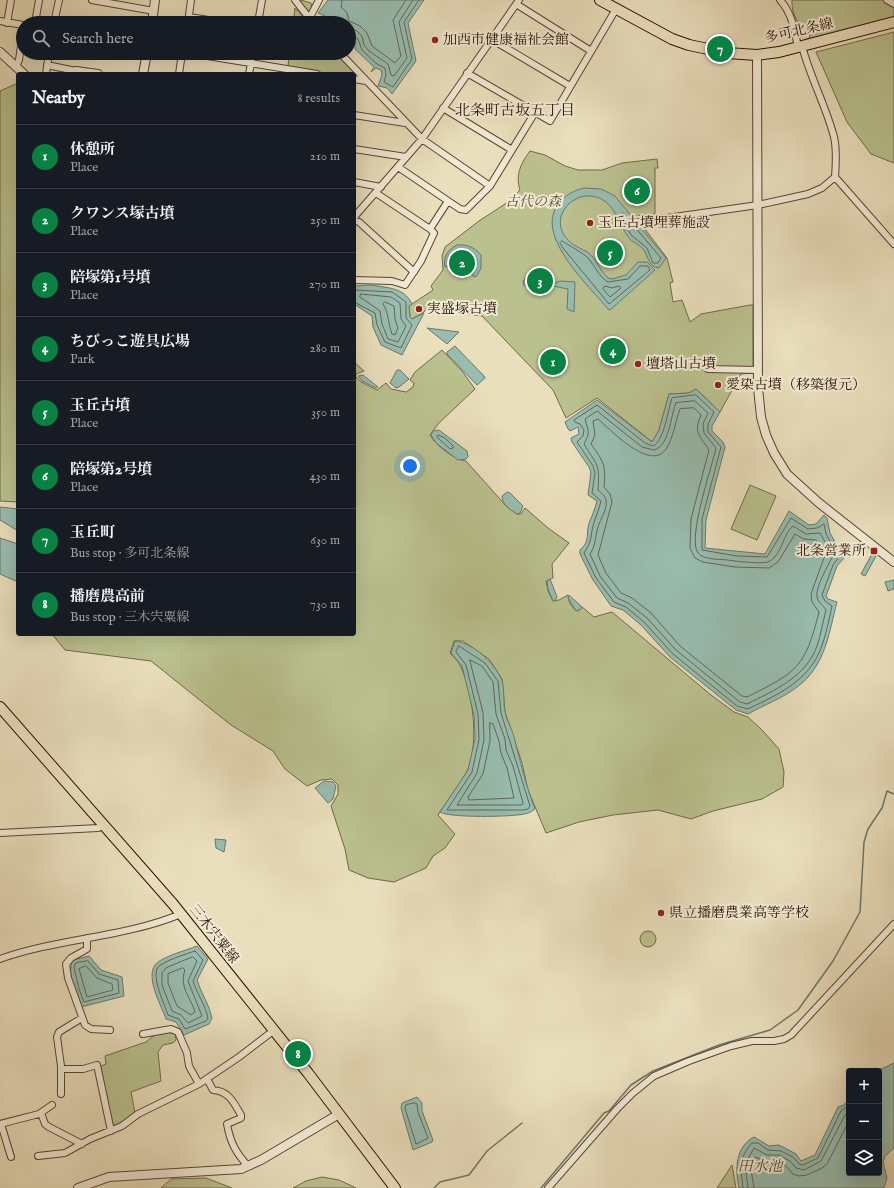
<!DOCTYPE html>
<meta charset="utf-8">
<style>
:root{--surface:#171b24;--page:#20242c;--text:#f1f3f6;--muted:#9ea1a6;--line:#363941;--accent:#0b8043}
body{margin:0;font-family:"IM FELL English","Noto Serif JP",serif;background:var(--page);color:var(--text)}
.controls{position:absolute;right:12px;bottom:12px;display:grid;overflow:hidden;border-radius:4px;box-shadow:0 4px 16px #0002}
.controls button{width:36px;height:36px;display:grid;place-items:center;padding:0;border:0;border-bottom:1px solid var(--line);background:var(--surface);color:var(--text);font:20px sans-serif}
.you{position:absolute;left:410px;top:466px;width:14px;height:14px;margin:-10px;border:3px solid #fff;border-radius:50%;background:#1a73e8;box-shadow:0 0 0 6px #1a73e833}
.badge{display:grid;place-items:center;width:26px;height:26px;border-radius:50%;background:var(--accent);color:#fff;font-size:13px;font-weight:700}
.pin{position:absolute;translate:-50% -50%;border:2px solid #fff;box-shadow:0 1px 4px #0006}
.list{margin:0;padding:0;list-style:none}
h2{display:flex;justify-content:space-between;align-items:center;height:52px;margin:0;padding:0 16px;font-size:17px}
h2 small{font-size:13px;font-weight:400;color:var(--muted)}
.list li{display:grid;grid-template-columns:26px 1fr auto;gap:12px;align-items:center;box-sizing:border-box;height:64px;padding:0 16px;border-top:1px solid var(--line)}
.list b{display:block;font-size:15px;white-space:nowrap}
.list p{margin:0;font-size:13px;white-space:nowrap;color:var(--muted)}
.list em{font-size:13px;font-style:normal;color:var(--muted)}
.icon{flex:none;width:22px;height:22px;fill:none;stroke:currentColor;stroke-width:2;stroke-linecap:round;stroke-linejoin:round}
.map{position:relative;flex:none;width:894px;height:1188px;overflow:hidden}
.search{position:absolute;background:var(--surface);box-shadow:0 4px 16px #0002;left:16px;top:16px;width:340px;height:44px;display:flex;align-items:center;gap:10px;box-sizing:border-box;padding:0 14px;border-radius:22px;color:var(--muted);font-size:15px}
.panel{position:absolute;background:var(--surface);box-shadow:0 4px 16px #0002;left:16px;top:72px;width:340px;height:564px;border-radius:4px}
.map>svg:first-child{display:block}
</style>
<div class="map">
<svg width="894" height="1188" viewBox="0 0 894 1188">
<rect width="100%" height="100%" fill="#eadfbd"/>
<filter id="stains"><feTurbulence type="fractalNoise" baseFrequency=".005" numOctaves="4"/><feColorMatrix values="0 0 0 0 .2 0 0 0 0 .09 0 0 0 0 .02 0 0 0 .5 -.17"/></filter>
<radialGradient id="worn" r=".72"><stop offset=".6" stop-color="#630" stop-opacity="0"/><stop offset="1" stop-color="#630" stop-opacity=".3"/></radialGradient>
<path fill="#bac18f" stroke="#726848" d="M301,0L311,3L312,10L309,13L300,4Z
M792,0H884L894,6V19L803,45L802,41L809,38L810,35C800,25 791,17 792,0Z
M295,8L309,23H293Z
M894,32V163L871,154L847,122L816,52Z
M289,53H336L355,74L354,76V74H330L288,67Z
M18,83V502L0,501V91Z
M530,151L545,155L565,166L578,170H602L622,163L657,159L658,168H655V214L635,216L667,258L673,282L670,283L673,302L682,300L690,322L701,314L750,305H753V373L741,374L720,412L696,389L690,393L669,394L659,430L654,440L651,441L597,398L566,418L553,390L482,316L427,308L424,312L412,319L410,317L409,306L433,290L431,286L443,270L442,256L445,247L479,221L508,202L520,190C515,175 521,163 530,151Z
M442,350L462,371L475,389L439,423L430,435C435,445 455,460 466,461L507,507L517,514H521L525,508L548,528L569,543L552,564L553,578L546,581L548,591L553,601L559,600L568,595C568,601 572,609 578,611L582,607L594,617L612,612L711,695L734,712L748,717L763,731L779,749L784,772L783,787L762,799L713,811L691,819L658,810L613,815L579,822L546,833L528,790L522,763L505,712L502,679L489,659L463,641H454L450,653C454,657 459,662 461,667C473,695 479,740 468,769C463,781 445,803 438,815L455,834L445,848L433,856L426,868L394,882L368,878L349,870L345,849L331,806L338,794V785L332,779L321,780L307,786L285,769L273,751L231,725L151,661L65,650L52,634H354V362L364,371L356,374V377L361,382L377,390L386,383L391,389L406,392L413,387L414,383L410,380L415,372Z
M750,485L776,496L757,540L731,529Z
M640 939a8 8 0 1 1 16 0a8 8 0 1 1-16 0Z
M170,1032L175,1033L176,1040L173,1043L163,1045L158,1052L161,1081L131,1092L135,1113L122,1123L112,1128L99,1067L106,1064L105,1056L146,1042L157,1033Z
M732,1165L736,1188H717Z
M322,1177L339,1180L356,1188H293L306,1181Z
M206,1178L232,1188H161L171,1179Z"/>
<path fill="#98bdb0" stroke="#6c776a" d="M328,0H424L408,23L416,61L392,94L387,88L378,86L382,75L381,70L376,68L371,72L374,67L355,49V41L349,36V23H336L331,19L318,13Z
M584,188L601,189L615,196L666,258L659,268C649,267 648,257 644,250C640,244 632,243 628,237C617,220 612,195 587,196C579,196 571,201 566,207C555,221 561,238 576,246C580,249 585,250 589,253C597,260 600,271 608,278L612,279L626,275L638,262H647L655,270L610,310L608,309C589,286 536,237 557,206C564,196 572,191 584,188Z
M457,245C467,244 474,247 481,255V268L477,276L474,277L472,274C478,264 478,255 466,249C455,248 447,254 448,266L445,267C443,256 448,250 457,245Z
M536,267L542,269L532,272L530,282L533,291L524,285L523,282L530,270Z
M560,281L575,282L574,312L567,309L568,289L553,286V284Z
M371,285C387,288 404,287 412,304L409,306L410,317L412,319L424,313L402,355L381,345L373,327L372,316L354,304V286Z
M427,328L459,332L447,344Z
M455,346L484,376L485,378L477,385L447,354V352Z
M397,370H400L409,379L399,387L396,388L390,383Z
M363,375L378,387L376,388L362,381L358,376Z
M696,389L720,412L712,426V431L723,442L725,447L706,520L705,548L765,554L789,511L809,525L816,524L824,515L827,518L830,533L844,558L837,566L826,596L828,599L837,602C829,633 825,667 797,687C783,698 764,705 748,714L736,710L670,657L641,625L623,610L611,606L593,580L580,554V550C590,542 586,534 589,523C592,516 595,509 597,501L588,495L591,472L589,467L572,442L571,438L579,434L578,427L570,431L568,429L565,422L597,400L652,442L659,430L669,394L689,393Z
M439,430L467,451L468,457L466,459L458,460L436,443L431,435L433,431Z
M507,492L510,493L523,506L520,513L517,514C511,510 502,505 502,496Z
M0,507L18,509V531L0,520Z
M0,538L18,544V582L0,574Z
M873,552L876,556L865,576L861,574Z
M550,579L557,597L555,601H553L548,589L547,581Z
M894,580V589L888,591L885,582Z
M569,595L582,607L581,609L576,611L568,598Z
M455,641C473,643 493,662 501,678C505,687 503,701 505,711C506,720 512,728 514,737C520,761 526,786 535,809C532,811 528,814 524,814C511,817 449,818 440,812L468,770L475,739L474,715L462,666L451,653Z
M324,781L333,782L336,786L333,799L328,803L315,788Z
M215,839L226,840L224,852L216,848Z
M197,946L208,959L197,980C201,993 209,1004 212,1018L209,1024L184,1035L176,1022L166,1019L165,1016C160,1004 146,977 155,965C161,957 187,950 197,946Z
M89,956L101,970L122,977L124,996L81,1007C76,993 66,975 73,960Z
M894,1063V1148L885,1156L883,1162L887,1178L884,1188H739C735,1170 735,1147 754,1137L769,1146L778,1145L783,1147L796,1154L801,1161L815,1155L838,1107L844,1105L849,1098V1173H879V1071H877Z
M417,1097L422,1103V1111L433,1140L432,1142L413,1150L401,1108L402,1103Z"/>
<g fill="none" stroke-linecap="round" stroke-linejoin="round">
<path stroke="#626658" stroke-width="1" d="M342,0L341,7L347,13L349,21L360,26L367,33L372,46L395,63L401,56L393,20L406,0
M349,28L357,31L362,36L364,45L369,51L388,64L391,75L394,76L407,58L399,22L413,0
M349,33L358,39L362,50L377,64L385,68L386,75L384,82L393,87L412,59L404,22L419,0
M623,213L661,258L658,263H653L647,248L631,235L621,216Z
M562,241C564,242 587,256 588,258C595,266 599,277 608,282L628,279L640,266H648L650,270L609,304L563,248L560,243Z
M605,286L612,288L619,286L621,288L610,297L603,289Z
M354,290L392,292L406,302V318L412,325L401,348L385,342L377,325L375,313L354,302
M361,294L391,297L400,303L401,319L406,326L398,342L388,339L382,324L380,311L360,297Z
M385,302L394,306L395,319L398,328L395,335L392,334C388,324 389,313 383,304Z
M696,395L714,412L708,424V432L721,447L702,519V550L737,556L767,557L791,518L808,529L817,528L824,524L826,534L839,557L833,565L822,595L825,601L832,606C829,620 826,635 821,648C809,681 777,695 748,709L737,706L673,654L644,622L626,607L614,602L596,578L584,553C592,541 590,539 593,526C595,518 599,510 601,501L592,493L595,473L593,466L577,442L583,436L584,430L580,424L575,422L574,420L597,405L645,443L653,446C664,441 668,410 672,398Z
M695,401L708,413L703,424L704,433L716,448C712,467 687,538 698,553C703,560 720,559 727,560C735,561 765,565 770,561C782,554 783,534 793,526L806,534L820,533L833,556C828,565 815,588 817,597C818,603 824,606 826,610C823,621 821,634 817,646C806,677 775,690 747,704L740,702L676,650L647,618L628,603L617,598L600,576L590,554C596,545 595,537 598,527C600,519 608,509 606,500C605,495 601,493 598,490C600,463 597,466 584,444C591,431 588,432 585,419L597,411L642,447L654,450C670,445 670,417 676,403Z
M694,408L701,415C693,433 700,436 709,450L691,519L690,548L695,558L703,562L735,567L769,568L778,562L795,534L804,539L816,540L825,555L811,594L812,602L819,612C805,668 797,672 747,697L742,696L680,646L651,613L632,598L621,593L606,573L598,555L612,502L610,494L604,487C606,466 604,462 591,444L595,435L593,421L598,419C611,430 650,472 666,449C674,437 675,422 680,409Z
M438,435L445,438L453,446V448L450,449L437,437Z
M459,646L485,663L498,681L501,713L530,806L528,809L523,810H447L472,772L479,739L478,714L466,665L456,652Z
M470,660L482,666L493,682L496,714L505,739L506,750L513,766L523,803L522,805H457L477,773L484,740L483,713Z
M490,723L493,724L499,741L501,753L507,768L514,798L469,800L468,797L483,774L490,741Z
M195,951L203,960L193,981C197,994 205,1004 208,1018L206,1021L185,1029L179,1019L168,1015C165,1005 151,977 158,967C164,961 186,954 195,951Z
M193,957L197,961L188,981L202,1016L188,1023L181,1015L172,1011L162,985V973L166,968Z
M88,961L99,974L118,980L119,993L84,1002L79,989L74,967L76,963Z
M86,966L97,978L112,984L113,990L87,997L79,969Z
M183,968L185,970C179,987 190,996 195,1012L191,1015L177,1006L168,983V974Z
M415,1103L417,1104L418,1112L428,1138L416,1144L405,1108L406,1105Z
M743,1188C741,1167 737,1161 752,1143H758L768,1150L781,1151L793,1157L799,1164L803,1165L818,1158L841,1111L849,1105
M748,1188L745,1164L754,1148L767,1155H779L790,1161L796,1168L804,1170L821,1161L845,1115L849,1112
M754,1188L751,1170L755,1157L766,1161H776L786,1166L793,1174L799,1176L807,1175L822,1168L827,1164L849,1121"/>
<path stroke="#6c776a" stroke-width="1.5" d="M434,1188L440,1182L469,1175L487,1151L522,1123
M541,1188L604,1113L609,1111L631,1085L653,1071L719,1045L770,1030L798,1010L833,961L860,912L864,842L868,829L882,808L887,791L894,794"/>
<g stroke="#5b4330" stroke-width="8">
<path id="minor" d="M92,0L154,11
M295,0L313,23
M780,0C792,13 795,31 798,48
M887,0L894,4
M516,4L591,51
M189,17L228,23
M309,19L319,0
M0,21L23,25
M7,23L11,0
M35,23L39,0
M54,23L59,0
M188,23L191,0
M258,23L262,0
M491,39L570,86
M802,46C810,77 826,106 834,137C837,150 836,164 835,177L894,244
M189,53L317,74
M340,53L422,139L490,186L534,114
M47,65L76,71
M16,66L19,60L23,31
M467,73L550,121L616,9
M46,74L49,53
M179,74L182,53
M249,74L253,53
M354,79L366,81
M443,108L512,150
M354,115L405,123
M354,149L406,157
M398,167L460,209L466,210L490,186
M354,182L381,187
M376,193L430,229
M354,220L359,222L414,272
M354,221L355,216L422,139L519,0
M639,222L758,205L808,194L822,188L835,177
M354,280L392,281L405,285L421,261L434,233L430,229L448,201
M708,369L758,370
M0,833L98,828L105,825
M87,938V949L71,958L66,964L68,978L85,1025L91,1029L110,1030
M0,959C59,938 123,938 181,914
M143,1034L171,1029L178,1032L187,1053L189,1066L199,1084
M61,1069H83L97,1065L111,1131
M207,1079L213,1090C229,1091 234,1103 241,1115V1118L227,1124C230,1142 236,1153 248,1166
M61,1094V1066L57,1037L59,1032L82,1018
M41,1113L45,1124L49,1127L82,1144
M0,1124L39,1114L52,1105
M1,1124L11,1157
M38,1156L65,1153L90,1139L122,1126L138,1114L199,1084L239,1057L273,1031
M548,1188L617,1109L633,1093L654,1076L689,1061L731,1046L752,1041H774L784,1039L791,1035L894,924"/>
</g>
<g stroke="#5b4330" stroke-width="10">
<path id="tertiary" d="M152,23L155,0
M0,52L24,74
M757,55L758,388L761,417L766,435L774,453L787,474L819,503L894,562
M75,74L76,71L98,74
M143,74L147,53
M78,1188L109,1177L241,1169L261,1160L339,1114"/>
</g>
<g stroke="#2b0f01" stroke-width="12">
<path id="primary" d="M600,0L672,39L689,45L727,53L757,55L779,52L894,22
M0,707L173,904L308,1073L395,1188"/>
</g>
<use href="#minor" stroke="#f1ead4" stroke-width="6"/>
<use href="#tertiary" stroke="#f1ead4" stroke-width="8"/>
<use href="#primary" stroke="#eadfbd" stroke-width="10"/>
</g>
<g fill="#8f2418" stroke="#f1ead4" stroke-width="1.5">
<circle cx="435" cy="40" r="4"/>
<circle cx="590" cy="223" r="4"/>
<circle cx="419" cy="309" r="4"/>
<circle cx="638" cy="364" r="4"/>
<circle cx="718" cy="385" r="4"/>
<rect x="870" y="547" width="8" height="8" rx="2"/>
<circle cx="661" cy="913" r="4"/>
</g>
<g text-anchor="middle" dominant-baseline="central" stroke-width="4" stroke-linejoin="round" paint-order="stroke">
<g font-size="14" fill="#2b0f01" stroke="#f1ead4">
<text transform="translate(799 31) rotate(-13)">多可北条線</text>
<text transform="translate(214 934) rotate(52)">三木宍粟線</text>
</g>
<g font-size="14" fill="#2b0f01" stroke="#f1ead4" text-anchor="start">
<text x="443" y="40">加西市健康福祉会館</text>
<text x="598" y="223">玉丘古墳埋葬施設</text>
<text x="427" y="309">実盛塚古墳</text>
<text x="646" y="364">壇塔山古墳</text>
<text x="726" y="385">愛染古墳（移築復元）</text>
<text x="866" y="551" text-anchor="end">北条営業所</text>
<text x="669" y="913">県立播磨農業高等学校</text>
</g>
<g font-size="14" font-style="italic" fill="#5d4d33" stroke="#f1ead4">
<text x="533" y="202">古代の森</text>
</g>
<g font-size="15" fill="#2b0f01" stroke="#f1ead4">
<text x="515" y="110">北条町古坂五丁目</text>
</g>
<g font-size="15" font-style="italic" fill="#514c3e" stroke="#f1ead4">
<text x="760" y="1166">田水池</text>
</g>
</g>
<rect width="100%" height="100%" filter="url(#stains)"/>
<rect width="100%" height="100%" fill="url(#worn)"/>
</svg>
<div class="controls">
<button>+</button>
<button>−</button>
<button><svg class="icon" aria-label="layers" viewBox="0 0 24 24"><path d="M12 4l9 5-9 5-9-5zM3 14l9 5 9-5"/></svg></button>
</div>
<div class="you"></div>
<div class="pin badge" style="left:553px;top:362px">1</div>
<div class="pin badge" style="left:462px;top:263px">2</div>
<div class="pin badge" style="left:540px;top:281px">3</div>
<div class="pin badge" style="left:613px;top:351px">4</div>
<div class="pin badge" style="left:610px;top:253px">5</div>
<div class="pin badge" style="left:637px;top:191px">6</div>
<div class="pin badge" style="left:720px;top:49px">7</div>
<div class="pin badge" style="left:298px;top:1054px">8</div>
<div class="search"><svg class="icon" aria-label="search" viewBox="0 0 24 24"><circle cx="10" cy="10" r="6"/><path d="M15 15l6 6"/></svg>Search here</div>
<section class="panel">
<h2>Nearby<small>8 results</small></h2>
<ul class="list">
<li><span class="badge">1</span><div><b>休憩所</b><p>Place</p></div><em>210 m</em></li>
<li><span class="badge">2</span><div><b>クワンス塚古墳</b><p>Place</p></div><em>250 m</em></li>
<li><span class="badge">3</span><div><b>陪塚第1号墳</b><p>Place</p></div><em>270 m</em></li>
<li><span class="badge">4</span><div><b>ちびっこ遊具広場</b><p>Park</p></div><em>280 m</em></li>
<li><span class="badge">5</span><div><b>玉丘古墳</b><p>Place</p></div><em>350 m</em></li>
<li><span class="badge">6</span><div><b>陪塚第2号墳</b><p>Place</p></div><em>430 m</em></li>
<li><span class="badge">7</span><div><b>玉丘町</b><p>Bus stop · 多可北条線</p></div><em>630 m</em></li>
<li><span class="badge">8</span><div><b>播磨農高前</b><p>Bus stop · 三木宍粟線</p></div><em>730 m</em></li>
</ul>
</section>
</div>
